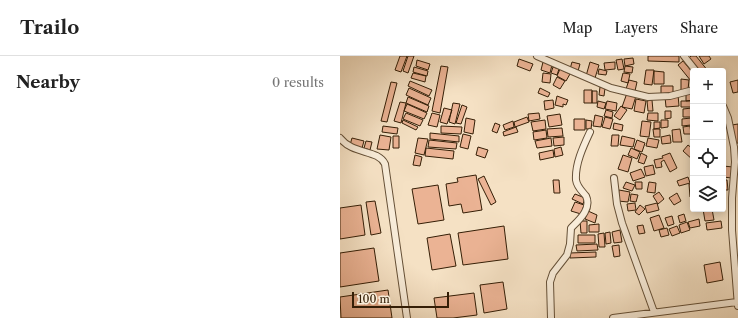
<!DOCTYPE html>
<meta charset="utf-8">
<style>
:root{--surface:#fff;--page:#f6f6f6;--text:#222;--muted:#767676;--line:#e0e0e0}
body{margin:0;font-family:"Libre Caslon Text",serif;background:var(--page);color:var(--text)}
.controls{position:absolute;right:12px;top:12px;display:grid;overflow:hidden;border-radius:4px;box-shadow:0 2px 10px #0003}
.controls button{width:36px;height:36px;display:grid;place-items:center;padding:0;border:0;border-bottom:1px solid var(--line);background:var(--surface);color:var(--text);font:20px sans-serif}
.scale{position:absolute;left:12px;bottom:10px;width:97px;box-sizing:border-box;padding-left:4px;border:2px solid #341e06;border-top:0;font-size:11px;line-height:14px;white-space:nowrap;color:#341e06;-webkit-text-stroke:3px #f8ecd9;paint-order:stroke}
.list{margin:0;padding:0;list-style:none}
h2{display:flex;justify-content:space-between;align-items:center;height:52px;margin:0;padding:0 16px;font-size:17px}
h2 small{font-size:13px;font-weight:400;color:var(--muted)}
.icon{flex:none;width:22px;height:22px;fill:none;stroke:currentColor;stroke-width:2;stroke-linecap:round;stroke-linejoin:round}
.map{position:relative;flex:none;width:398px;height:262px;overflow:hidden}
header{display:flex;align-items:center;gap:24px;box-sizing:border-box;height:56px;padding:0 20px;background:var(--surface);border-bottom:1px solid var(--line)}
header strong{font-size:19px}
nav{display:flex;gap:22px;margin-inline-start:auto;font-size:14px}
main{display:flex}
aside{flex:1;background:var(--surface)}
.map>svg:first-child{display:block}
</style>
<header>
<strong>Trailo</strong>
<nav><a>Map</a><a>Layers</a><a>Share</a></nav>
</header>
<main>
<aside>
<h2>Nearby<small>0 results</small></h2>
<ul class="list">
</ul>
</aside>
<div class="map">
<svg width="398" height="262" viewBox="0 0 398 262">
<rect width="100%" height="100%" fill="#f5e1c4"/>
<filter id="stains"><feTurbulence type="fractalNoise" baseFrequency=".005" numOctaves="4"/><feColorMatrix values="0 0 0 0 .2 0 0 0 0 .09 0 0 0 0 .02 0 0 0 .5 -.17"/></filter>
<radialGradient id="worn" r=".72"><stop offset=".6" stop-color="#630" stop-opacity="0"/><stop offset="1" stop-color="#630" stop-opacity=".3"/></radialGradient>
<path fill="#ebb394" stroke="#341e06" d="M60,0H67L61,16L55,14Z
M68,0H74L68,17L63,15Z
M308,0H339V6L308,5Z
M351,0H356L368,15H359L349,2Z
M359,0H369L371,3L364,8Z
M293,2L294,8L285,10L284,3Z
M179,3L193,8L190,15L177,10Z
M282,3L284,13L278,14L276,4Z
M77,4L90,8L88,14L76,10Z
M343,5L353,17V24L351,25L338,9Z
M203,6L212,9L210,17L201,14Z
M232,6L240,8L238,15L230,13Z
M250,6L259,9L255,22L246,20Z
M275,6V13L265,14L264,7Z
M101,10L108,11L100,57L92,55Z
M285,10L293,11L292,17L284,16Z
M74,11L88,15L87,20L73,16Z
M213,11L219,13L217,19L211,17Z
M220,13L230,18L226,25L217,20Z
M259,13L267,15L266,19L258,18Z
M306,14H314L312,29L304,28Z
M314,15L324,16V28H314Z
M73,17L86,20L85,26L71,22Z
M203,17L211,18L210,27L202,26Z
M283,17L290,18L288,27L281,25Z
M217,21L225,25L220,33L213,29Z
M341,23L349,24L348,34H341Z
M289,24L297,26L295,35L286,33Z
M398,24V36L393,37L390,26Z
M70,25L92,34L89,40L68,30Z
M51,26L57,27L47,66L41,65Z
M321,30H333V38H321Z
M260,31L265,32L264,40L259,39Z
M69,32L91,42L88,49L66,39Z
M200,32L210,37L208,41L198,37Z
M244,34H252V47H244Z
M252,35H257V47H252Z
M287,37L296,40L292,53L282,51Z
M346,37H353V44L346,45Z
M338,39L339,50L326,51L325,41Z
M217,40L228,44L226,49L223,48V51L215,49Z
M68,41L89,50L87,56L66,47Z
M296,43L306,45L304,57L294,55Z
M213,44L214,52L205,54L204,45Z
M312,44L313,55H308L307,45Z
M258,45L266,47L264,53L257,51Z
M267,45L277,47L276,55L265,53Z
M341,45H353V51H341Z
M60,46L66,47L61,67L54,65Z
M113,47L120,48L115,68L109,66Z
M67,48L87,57L84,63L64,55Z
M122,49L127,51L121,68L116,67Z
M281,50L287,54L280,64L274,60Z
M104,52L112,54L107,68L100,66Z
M352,52V61H343V53Z
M266,54L273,56L272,62L264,60Z
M325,55H331V62L325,63Z
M66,57L83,64L80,70L63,63Z
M92,57L100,59L97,71L88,69Z
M199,57L200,63L189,65L188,58Z
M308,57H318V65L307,64Z
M220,58L222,69L209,71L207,60Z
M255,59L263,61L261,71L253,70Z
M187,61L189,66L175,71L174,66Z
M265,61L273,63L270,73L262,71Z
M126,62L135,64L133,78L124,76Z
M351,62V69L342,70V63Z
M234,63H245V74H234Z
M63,64L78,71L76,74L62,67Z
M205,64L206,73L193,75L191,66Z
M246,64L252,65L251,73H246Z
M321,64H328V71L321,72Z
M173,65L174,71L165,74L163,69Z
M302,65L311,66L309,81L300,80Z
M314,66H320V72L314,73Z
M155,67L160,69L157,77L152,75Z
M274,67L283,69L282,75L273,73Z
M398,68V87L394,88L392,69Z
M43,70L58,72L57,78L42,76Z
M101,70L122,71L121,78L101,77Z
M350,70L351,78H344L343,71Z
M176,71L178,76L164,80L163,76Z
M222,72L223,80L208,81L207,73Z
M313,73H320V81H314Z
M340,73L342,86H333L332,74Z
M206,74L207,82L194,84L193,76Z
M90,77L119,80V86L90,83Z
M123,78L131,80L128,93L120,91Z
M40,79L51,81L49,94L37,93Z
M272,79H279L278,90H271Z
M330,79L331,87L322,88L321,81Z
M53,80H59V92H53Z
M282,80L295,83L293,91L280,89Z
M224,81V89L214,90L213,82Z
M12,82L24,85L22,92L10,89Z
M78,82L88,83L84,99L75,97Z
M211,82L212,90L197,92L195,85Z
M308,82L319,84L317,92L306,90Z
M89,84L117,87L116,93L88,91Z
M297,84L305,87L302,96L294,93Z
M26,85L32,86L30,94L24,92Z
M348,89L353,93V104L343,95Z
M138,91L148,94L145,102L136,99Z
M221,91L223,99L215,101L214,93Z
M86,92L114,95L113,103L85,100Z
M291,92L300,96L297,103L288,99Z
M213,94L214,101L200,104L199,97Z
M301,97L307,100L304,108L298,106Z
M330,97L337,112L330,116L324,104L321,106L322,111L316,112L314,104L323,102L322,100Z
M75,99L82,101L80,110L73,109Z
M283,99L292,102L288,116L278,113Z
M313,109L315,118L306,120L304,111Z
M383,110L393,111L392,122L383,121Z
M301,113L305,121L293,125L290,117Z
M136,119L142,154L123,157L121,148L109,150L106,128L118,126L117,122Z
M144,120L156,146L151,149L138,123Z
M348,121L350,127L339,130L337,125Z
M213,124H219L220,137H214Z
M383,124H387L388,134H383Z
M286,126L295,129L292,135L283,132Z
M295,126H302V133H296Z
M309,126L316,127L315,137L307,136Z
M349,128H353V140L350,141Z
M98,129L104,164L78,168L72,133Z
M279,134L290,136L288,146L278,145Z
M319,136L324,143L318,148L313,140Z
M337,137L341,145L334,149L329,142Z
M235,138L245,142L243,148L232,143Z
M291,138L298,139L296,146L290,145Z
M35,145L41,177L31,179L26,146Z
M235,146L244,149L241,158L231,155Z
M295,147L296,154L288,155L287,148Z
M317,147L319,154L307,157L305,150Z
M21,149L25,179L0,183V152Z
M300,149L305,153L299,159L295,156Z
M363,153H372L374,164L365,165Z
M248,155L257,159L255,167L245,163Z
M344,158L346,165L340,167L338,160Z
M319,159L324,172L314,175L310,162Z
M332,160L334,168L328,170L325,162Z
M359,163L360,170L350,172L348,166Z
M240,165H247V177H241Z
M381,165L382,172L367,174L366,167Z
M347,166L350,174L341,177L339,169Z
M259,168V176H249V169Z
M303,169L305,177L299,178L297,170Z
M164,170L168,203L123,209L118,177Z
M337,170L340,177L332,180L329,173Z
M327,172L329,179L321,181L319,174Z
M280,174L282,186L274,187L272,176Z
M270,176L271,187L266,188L265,177Z
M264,177L265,191H259L258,178Z
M110,178L116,210L92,214L87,182Z
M238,179H255V187H238Z
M257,188L258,194L237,195L236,189Z
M279,189L280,200L274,201L272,190Z
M34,192L39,225L0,231V197Z
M256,196V201L230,202V197Z
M380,206L383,224L367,227L364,209Z
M163,226L167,253L144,257L140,229Z
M48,234L52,262H1L0,241Z
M134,237L137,259L113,262H97L94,242Z"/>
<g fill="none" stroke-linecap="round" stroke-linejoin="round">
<g stroke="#644f36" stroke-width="8">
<path id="street" d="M197,0L271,32L308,41L330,40L353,34
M344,0L356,15
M383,50L388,62L394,91L395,106L392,142V174L398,250
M0,82C13,99 38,93 45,108L67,262
M274,122L277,148L282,167L314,256
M211,262L210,226L213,217L227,199L230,188L231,172C239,164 252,153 246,140C242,135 237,131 236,124C235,108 243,91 250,76
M273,262L397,246"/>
</g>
<use href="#street" stroke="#f8ecd9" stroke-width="6"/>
</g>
<rect width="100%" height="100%" filter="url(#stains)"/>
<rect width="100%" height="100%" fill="url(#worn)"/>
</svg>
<div class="controls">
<button>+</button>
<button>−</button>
<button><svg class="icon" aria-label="locate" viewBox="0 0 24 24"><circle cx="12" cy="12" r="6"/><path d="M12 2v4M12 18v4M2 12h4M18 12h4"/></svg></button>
<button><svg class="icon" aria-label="layers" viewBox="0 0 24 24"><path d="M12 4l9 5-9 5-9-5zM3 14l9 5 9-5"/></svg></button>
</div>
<div class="scale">100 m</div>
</div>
</main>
